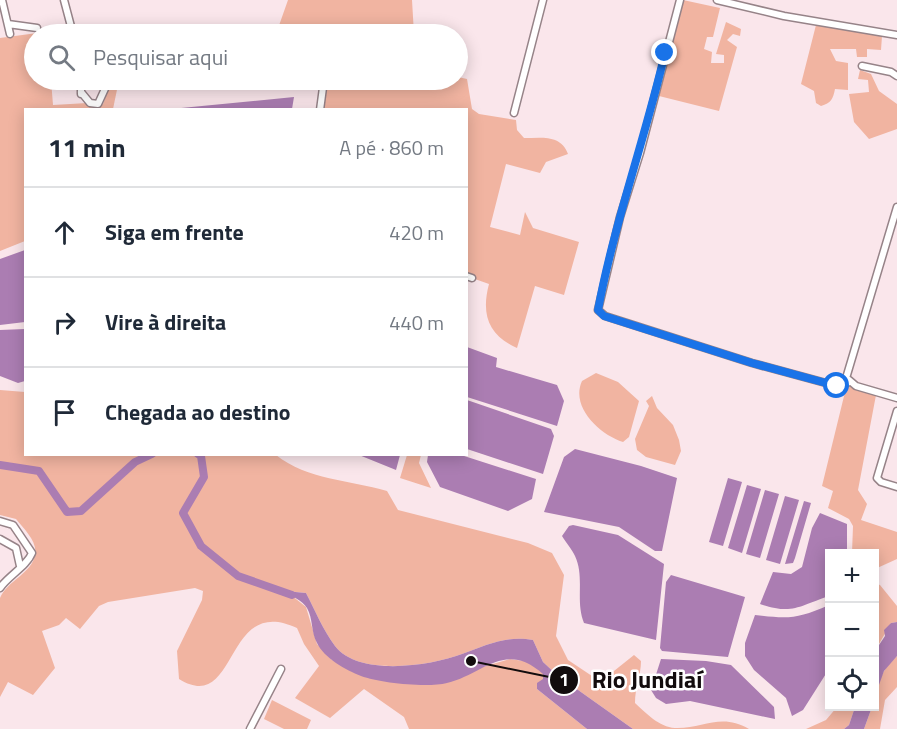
<!DOCTYPE html>
<html lang="pt">
<meta charset="utf-8">
<style>
:root{--surface:#fff;--page:#f2f2f3;--text:#1f2937;--muted:#747a83;--line:#e0e1e3}
body{margin:0;font-family:"Titillium Web",sans-serif;background:var(--page);color:var(--text)}
.controls{position:absolute;right:18px;bottom:18px;display:grid;overflow:hidden;border-radius:0px;box-shadow:0 3px 15px #0003}
.controls button{width:54px;height:54px;display:grid;place-items:center;padding:0;border:0;border-bottom:2px solid var(--line);background:var(--surface);color:var(--text);font:30px sans-serif}
.stop{position:absolute;width:18px;height:18px;margin:-14px;border:4px solid #1a73e8;border-radius:50%;background:#fff}
.stop.end{background:#1a73e8;border-color:#fff;box-shadow:0 2px 6px #0008}
.list{margin:0;padding:0;list-style:none}
h2{display:flex;justify-content:space-between;align-items:center;height:78px;margin:0;padding:0 24px;font-size:26px}
h2 small{font-size:20px;font-weight:400;color:var(--muted)}
.list li{display:grid;grid-template-columns:39px 1fr auto;gap:18px;align-items:center;box-sizing:border-box;height:90px;padding:0 24px;border-top:2px solid var(--line)}
.list b{display:block;font-size:22px;white-space:nowrap}
.list em{font-size:20px;font-style:normal;color:var(--muted)}
.icon{flex:none;width:33px;height:33px;fill:none;stroke:currentColor;stroke-width:2;stroke-linecap:round;stroke-linejoin:round}
.map{position:relative;flex:none;width:897px;height:729px;overflow:hidden}
.search{position:absolute;background:var(--surface);box-shadow:0 3px 15px #0003;left:24px;top:24px;width:444px;height:66px;display:flex;align-items:center;gap:15px;box-sizing:border-box;padding:0 21px;border-radius:33px;color:var(--muted);font-size:22px}
.panel{position:absolute;background:var(--surface);box-shadow:0 3px 15px #0003;left:24px;top:108px;width:444px;height:348px;border-radius:0px}
.map>svg:first-child{display:block}
</style>
<div class="map">
<svg width="897" height="729" viewBox="0 0 897 729">
<rect width="100%" height="100%" fill="#fae6eb"/>
<path fill="#f1b4a1" d="M288,0H412L414,34H276Z
M683,0L720,8L713,37H707L704,49L712,52L711,63H724V55L716,54L726,22L741,29L740,36L733,34L727,40L737,47L719,111L659,96Z
M816,25L882,36L881,50L867,49V57H857L856,49H830L836,61L848,63V90L835,89C833,99 831,103 821,106L816,103L814,91L801,84Z
M67,29L69,34H34V80H51L53,105L87,103L97,108L103,104L112,80H119L113,109L26,110L25,241L0,251V38Z
M860,70L871,74L879,91L897,104V129L869,139L854,122L849,94L869,92L868,80L858,79Z
M458,77L467,79L472,109L479,114L516,120L517,130L524,138C541,138 561,134 568,154L546,162L540,173L506,164L490,227L520,235L525,212L533,228L579,242L564,295L535,286L517,348C488,335 481,314 489,284L472,278L467,279L466,110H320L324,80H458Z
M596,373L618,382L639,401L629,437L623,442C600,435 570,407 582,381Z
M851,386L876,395L858,490L867,504L861,520L897,532V559L875,569L874,554L852,553L853,526L849,519L828,508L833,491L822,486L846,388Z
M0,390L25,392L26,454L276,455C308,480 349,480 387,491L398,510L528,543L552,553L564,575L556,636L568,660L595,678L614,671L634,655L641,661C641,675 635,687 635,703C646,713 659,727 675,728C703,729 721,712 749,729H633L557,675L543,662L533,640C507,635 486,645 462,654C430,666 359,677 335,646C323,630 315,610 306,593L286,591L306,607L317,644L332,660L446,683L479,668L510,659L530,662L543,673L544,679L537,689L587,729H409L404,717L364,689L330,718L295,698L319,666L304,644L297,628C223,593 239,716 179,679L177,651L202,600L203,591L195,588L108,602L99,606L80,629L66,618L59,625L42,631L55,668L33,695L8,682L0,697C0,678 0,612 0,598C7,581 32,573 35,555C38,542 24,529 16,519L0,515Z
M652,396L657,408L673,425L679,440L681,451L675,465L646,457L637,450L635,439L649,406L646,401Z
M407,455H421L419,463L431,488L400,478Z
M875,583L880,585L897,606V622L891,623L875,651Z
M897,656V687L885,700L880,729H864L872,707L874,706C875,688 882,668 897,656Z
M272,700L311,720L307,729H284L264,719Z
M837,707H855L849,725L844,729H806L826,720Z"/>
<path fill="#ab7db2" d="M294,97L292,109H171Z
M25,250V322L0,325V259Z
M25,329V381L18,383L0,376V330Z
M467,347L497,358L496,367L557,385L564,401L557,426L467,397Z
M467,400L551,429L554,436L543,474L467,449Z
M575,449L641,466L677,478L662,551H655L619,527L544,512L564,457Z
M359,455L400,454V455L396,470Z
M428,455H461L536,479L532,499L508,511L440,487L427,462Z
M728,478L742,482L723,546L709,542Z
M747,485L761,489L742,553L728,548Z
M765,490L779,494L760,558L746,554Z
M785,496L799,500L780,564L766,560Z
M804,501L811,503L795,558L793,563L785,564Z
M820,513L847,524V553L830,554L829,596C799,606 793,615 760,604L773,572L791,574L802,567L812,528Z
M573,525L618,535L664,564L656,640L584,623C575,601 585,577 575,556C572,549 566,543 562,536L569,526Z
M671,575L745,597L728,657L662,651L660,648L666,582Z
M285,591L306,593C315,610 323,630 335,646C359,677 430,666 462,654C486,645 507,635 533,640L543,662L557,675L633,729H587L537,689V683L543,679V674C505,640 484,674 447,683C427,688 380,683 361,676C346,670 324,658 317,643C311,633 313,618 307,608C303,601 291,596 285,591Z
M829,605V669L803,710L792,716L786,698L754,670L745,656V643L755,615C789,619 797,619 829,605Z
M897,622V656L884,671L875,696V651L885,636L884,630L891,623Z
M661,659L706,661L731,665L774,707L775,719L690,701L666,704L656,698L651,690Z
M855,707H872L864,729H844L849,725Z"/>
<g fill="none" stroke-linecap="round" stroke-linejoin="round">
<path stroke="#ab7db2" stroke-width="8" d="M198,454L201,456L204,477L183,513L201,546L238,576L292,595
M0,465L39,471L67,512L81,511L135,462L152,454"/>
<g stroke="#968388" stroke-width="9">
<path id="minor" d="M2,0L10,34
M64,0L73,34
M680,0L640,153L620,217L598,310L605,316L752,363L837,386L850,382
M717,0L784,16L897,35
M8,24L37,28
M862,66L891,72L897,76
M81,92L90,103L98,104L109,80
M81,94V80
M320,110L324,80
M514,113L543,0
M466,276L472,278
M849,380L856,386L897,398
M844,385L897,207
M897,411L877,478L881,482L897,487
M0,521L13,525L32,553C27,566 8,576 0,588
M0,539L16,548L20,566
M250,729L281,669"/>
</g>
<use href="#minor" stroke="#fff" stroke-width="6"/>
</g>
<g fill="none" stroke-linecap="round" stroke-linejoin="round">
<path stroke="#1a73e8" stroke-width="8" d="M665,53C645,139 614,224 598,310L604,316L752,363L837,386"/>
</g>
<path fill="none" stroke="#120c0d" stroke-width="2" d="M471 661L564 680"/>
<g fill="#120c0d" stroke="#fff" stroke-width="2">
<circle cx="471" cy="661" r="6"/>
<circle cx="564" cy="680" r="15"/>
</g>
<g font-size="18" text-anchor="middle" font-weight="bold" fill="#fff">
<text x="564" y="686">1</text>
</g>
<g font-size="24" text-anchor="middle" font-weight="bold" fill="#120c0d" stroke="#fff" stroke-width="5" stroke-linejoin="round" paint-order="stroke">
<text x="647" y="688">Rio Jundiaí</text>
</g>
</svg>
<div class="controls">
<button>+</button>
<button>−</button>
<button><svg class="icon" aria-label="locate" viewBox="0 0 24 24"><circle cx="12" cy="12" r="6"/><path d="M12 2v4M12 18v4M2 12h4M18 12h4"/></svg></button>
</div>
<div class="stop" style="left:837px;top:386px"></div>
<div class="stop end" style="left:665px;top:53px"></div>
<div class="search"><svg class="icon" aria-label="search" viewBox="0 0 24 24"><circle cx="10" cy="10" r="6"/><path d="M15 15l6 6"/></svg>Pesquisar aqui</div>
<section class="panel">
<h2>11 min<small>A pé · 860 m</small></h2>
<ul class="list">
<li><svg class="icon" aria-label="ahead" viewBox="0 0 24 24"><path d="M12 20V5M6 11l6-6 6 6"/></svg><div><b>Siga em frente</b></div><em>420 m</em></li>
<li><svg class="icon" aria-label="right" viewBox="0 0 24 24"><path d="M7 20v-9h11M14 6l5 5-5 5"/></svg><div><b>Vire à direita</b></div><em>440 m</em></li>
<li><svg class="icon" aria-label="arrive" viewBox="0 0 24 24"><path d="M6 21V4h12l-3 4 3 4H6"/></svg><div><b>Chegada ao destino</b></div></li>
</ul>
</section>
</div>
